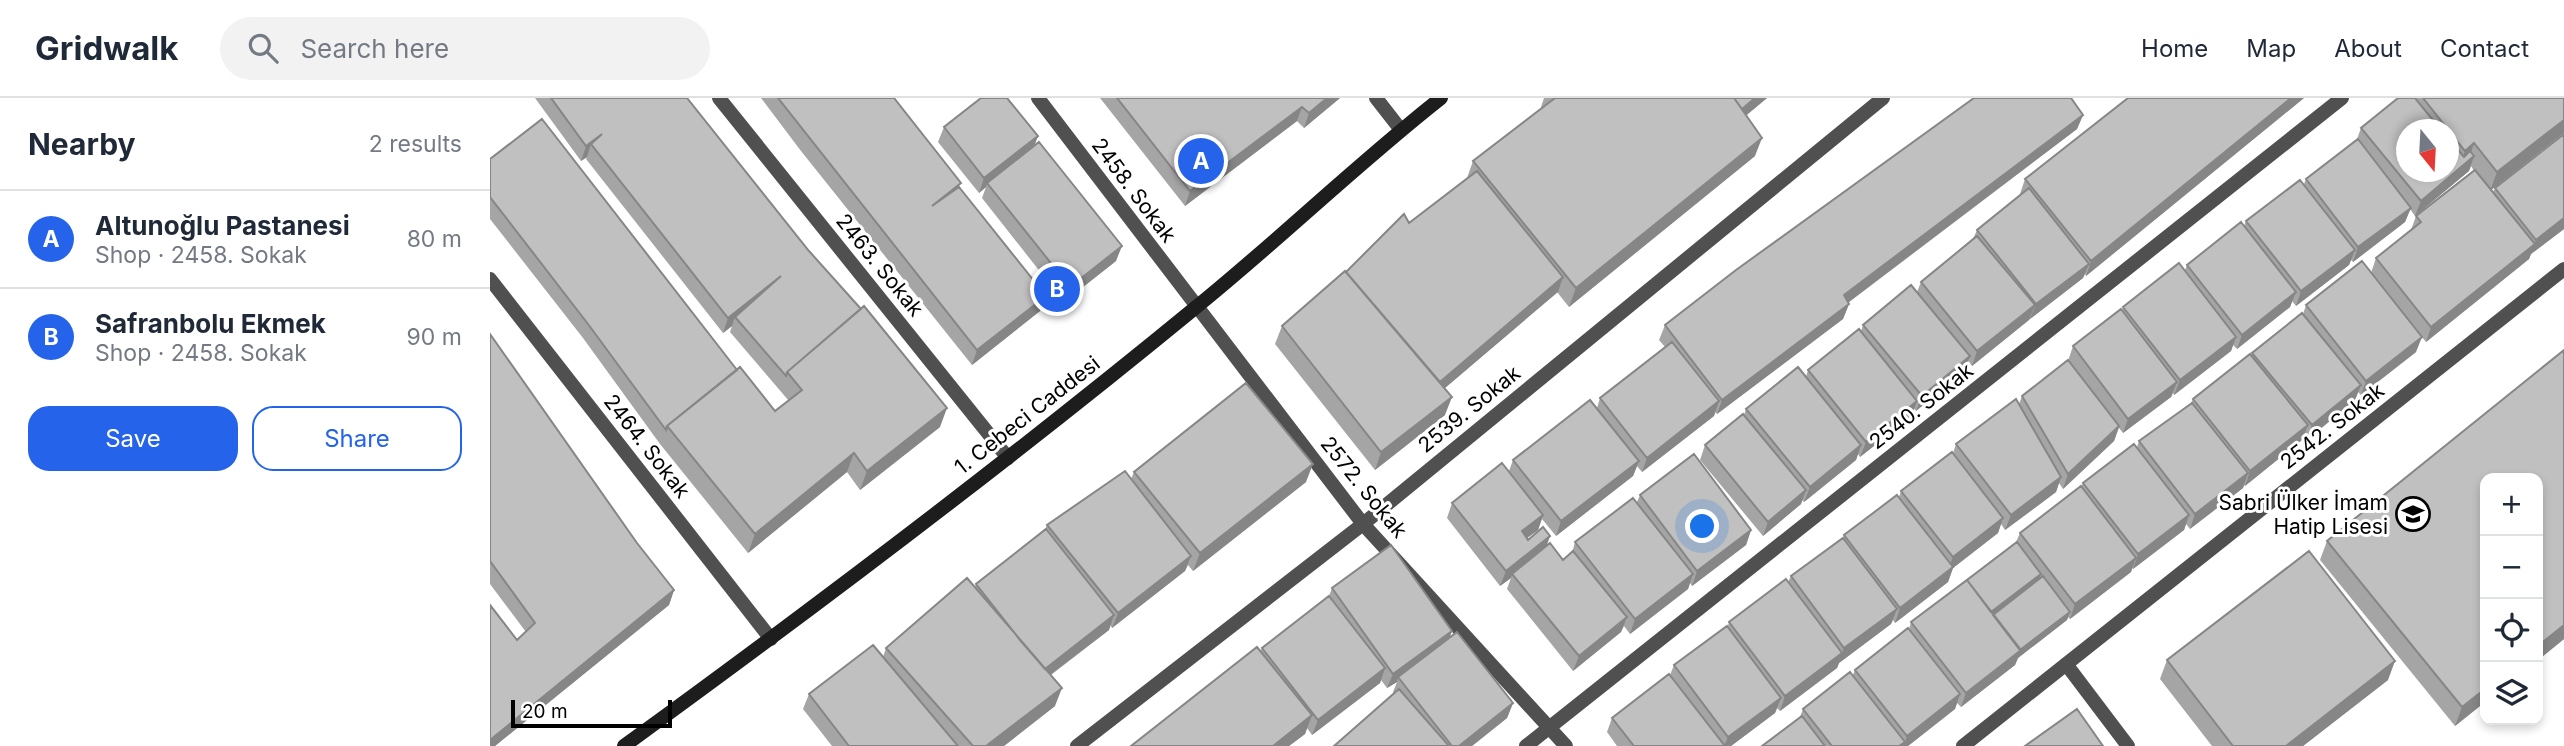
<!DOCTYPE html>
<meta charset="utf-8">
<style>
:root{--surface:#fff;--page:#f2f2f3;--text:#1f2937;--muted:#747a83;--line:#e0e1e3;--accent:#2563eb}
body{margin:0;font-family:Inter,sans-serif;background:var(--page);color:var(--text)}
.controls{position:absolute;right:21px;bottom:21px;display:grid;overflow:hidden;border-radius:14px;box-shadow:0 4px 10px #0003}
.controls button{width:63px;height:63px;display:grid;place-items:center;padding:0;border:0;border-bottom:2px solid var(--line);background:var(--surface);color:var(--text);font:35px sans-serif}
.compass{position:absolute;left:1906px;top:21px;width:63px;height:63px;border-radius:50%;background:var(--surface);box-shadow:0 4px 10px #0003;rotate:162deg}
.scale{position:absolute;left:21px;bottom:18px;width:161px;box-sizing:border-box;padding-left:7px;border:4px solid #000;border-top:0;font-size:19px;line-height:24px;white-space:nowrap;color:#000;-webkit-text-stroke:5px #fff;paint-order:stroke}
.you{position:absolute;left:1213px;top:429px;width:24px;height:24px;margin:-18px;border:5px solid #fff;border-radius:50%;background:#1a73e8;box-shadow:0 0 0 10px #1a73e833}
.badge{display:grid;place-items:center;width:46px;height:46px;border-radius:50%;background:var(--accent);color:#fff;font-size:23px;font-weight:700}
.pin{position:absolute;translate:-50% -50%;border:4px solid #fff;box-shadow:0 2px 7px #0006}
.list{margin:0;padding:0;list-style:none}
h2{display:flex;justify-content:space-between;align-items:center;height:91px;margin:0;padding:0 28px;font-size:30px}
h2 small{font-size:23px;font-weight:400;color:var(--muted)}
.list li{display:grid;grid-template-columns:46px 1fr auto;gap:21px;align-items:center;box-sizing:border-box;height:98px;padding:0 28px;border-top:2px solid var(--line)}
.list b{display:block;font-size:26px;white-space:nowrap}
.list p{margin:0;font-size:23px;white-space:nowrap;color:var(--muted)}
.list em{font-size:23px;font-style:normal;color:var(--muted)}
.actions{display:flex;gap:14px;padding:21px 28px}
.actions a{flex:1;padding:16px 0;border:2px solid var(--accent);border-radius:21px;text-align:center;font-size:24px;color:var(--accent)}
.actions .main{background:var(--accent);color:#fff}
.icon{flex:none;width:38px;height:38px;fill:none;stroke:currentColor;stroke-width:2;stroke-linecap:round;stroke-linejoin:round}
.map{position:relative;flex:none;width:2074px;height:648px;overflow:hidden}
header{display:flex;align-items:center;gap:42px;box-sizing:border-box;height:98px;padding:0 35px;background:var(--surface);border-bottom:2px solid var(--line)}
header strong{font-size:33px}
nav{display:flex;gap:38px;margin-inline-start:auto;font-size:24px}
.search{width:490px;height:63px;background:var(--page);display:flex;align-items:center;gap:18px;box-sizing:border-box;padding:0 24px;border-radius:38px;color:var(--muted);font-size:26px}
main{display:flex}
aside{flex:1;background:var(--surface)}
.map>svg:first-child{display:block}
</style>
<header>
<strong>Gridwalk</strong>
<div class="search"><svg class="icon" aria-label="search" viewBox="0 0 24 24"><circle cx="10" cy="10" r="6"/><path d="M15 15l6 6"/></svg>Search here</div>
<nav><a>Home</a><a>Map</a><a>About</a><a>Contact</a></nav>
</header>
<main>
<aside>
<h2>Nearby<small>2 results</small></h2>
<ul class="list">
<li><span class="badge">A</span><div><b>Altunoğlu Pastanesi</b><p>Shop · 2458. Sokak</p></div><em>80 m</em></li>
<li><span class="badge">B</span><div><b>Safranbolu Ekmek</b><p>Shop · 2458. Sokak</p></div><em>90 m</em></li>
</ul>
<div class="actions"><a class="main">Save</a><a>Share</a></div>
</aside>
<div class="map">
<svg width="2074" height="648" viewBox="0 0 2074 648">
<rect width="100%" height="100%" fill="#fff"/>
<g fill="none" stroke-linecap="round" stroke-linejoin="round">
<path stroke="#505050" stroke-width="14" d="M229,0L518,360
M548,0L873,426L1076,648
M886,0L911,32
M0,181L281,541
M1576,566L1638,648
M587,648L873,426L1393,0
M1036,648L1852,0
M1473,648L2074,171"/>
<path stroke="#1d1d1d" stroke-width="14" d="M134,648C328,507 520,362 705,210C789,142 866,67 951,0"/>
</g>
<path fill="#a5a5a5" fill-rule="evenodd" d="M45,0H197L450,329L370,392L357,374L258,455L170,346L93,240L0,121V61L247,272L285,313L299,303L240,234L242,228L233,235L96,61L97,59L91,63Z
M271,0H404L550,213L482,267L311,53Z
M610,0H850L814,30L807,23L695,108Z
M1054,0H1277L1257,17L1265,58L1079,209L1067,194L955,290V317L885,372L785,246L792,228L856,174L977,80L983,63L1052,10L1051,9Z
M1814,0L1596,178L1595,176L1593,180L1540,221L1482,268L1478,263L1474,273L1426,313L1424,310L1422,318L1370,359L1368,356L1366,362L1314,404L1312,402L1311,406L1273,438L1210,362L1215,347L1254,317L1256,311L1316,279L1318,272L1371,233L1373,227L1427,194L1431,184L1483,141L1487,132L1530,97V96L1535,81Z
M1908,0H2074L2001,92L2003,94L2005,90L2074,131L2041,156L2039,161L1936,244L1895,192L1926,254L1871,297L1868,294L1865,302L1817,342L1814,338L1812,342L1755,388L1754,387L1753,390L1700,431L1696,426L1694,432L1643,471L1642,470L1641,474L1580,521L1578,519L1577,522L1528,560L1525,567L1471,609L1467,605L1465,611L1418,648H1272L1310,619L1313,611L1363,577L1365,572L1419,531L1421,524L1526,444L1530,435L1591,389L1593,385L1647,349L1649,343L1701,305L1703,301L1762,257V255L1813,216L1816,207L1881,175L1886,160L1921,132L1926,118L1984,73L1981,68L1979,73L1925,118L1920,111L1915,124L1863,164L1861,162L1859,167L1806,208L1802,203L1800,209L1747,251L1743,247L1741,253L1684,297L1683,295L1681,299L1633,335L1629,330L1624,343L1573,391L1569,385L1566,394L1515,432L1511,426L1508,435L1463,470L1458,484L1405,525L1403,522L1401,526L1349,565L1347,570L1290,613L1287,610L1285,615L1241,648H1127L1117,634L1122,620L1180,577L1184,567L1238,528L1239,524L1298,484L1301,478L1353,440L1354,437L1409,399L1411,393L1463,355L1466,346L1529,306L1532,298L1578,263L1583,248L1632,212L1633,209L1695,172L1697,167L1754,128L1756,123L1814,86L1816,81L1867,41L1871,30ZM1916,32H1958V74Z
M1593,17L1587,31L1358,205L1359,206L1353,221L1227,316L1225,314L1224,318L1152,374L1147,368L1143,378L1066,438L1052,421L1048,432L1037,440L1038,442L1057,447L1073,462L1082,455L1085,444L1147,404L1150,397L1261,432L1256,447L1202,488L1200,485L1198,491L1140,536L1134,528L1131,534L1083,573L1017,491L1021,480L1010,488L957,420L962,405L1019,373L1023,362L1107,310L1110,300L1175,249L1169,242L1175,227Z
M454,29L548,38L544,48L626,163L574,204L492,100L496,89L489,95L448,44Z
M0,236L147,445L184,492L179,507L5,648H0L27,542L36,534L0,486Z
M2074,252V541L2048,562L1995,380V604L1965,628L1830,462L1837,443Z
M644,374L816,384L703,473L698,467L695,473L622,530L620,527L619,532L561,577L565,608L514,648H342L313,611L319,596L393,559L396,550L485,489L486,486L555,432L557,427L641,381Z
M842,490L960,539L1023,605L1017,620L982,648H844L904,596L903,594L907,584L897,590L891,582L890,585L822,637L817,630L815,636L799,648H641L771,552L772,550L839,498Z
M1677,562L1898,582L1813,648H1722L1670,581Z"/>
<path fill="#868686" d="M837,0H850L814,30L819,15Z
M1265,0H1277L1244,27L1250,13Z
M1801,0H1814L1596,178L1601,163Z
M812,9L807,23L695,108L700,93Z
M1593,17L1587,31L1348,212L1354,197Z
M2074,22V35L2000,93L2007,74Z
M112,36L101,46L97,59L91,63L96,48Z
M548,38L542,53L497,85L496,89L489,95L494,80Z
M1272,40L1265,58L1079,209L1086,190Z
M1984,45L1978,64L1984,58L1979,73L1925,118L1931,103L1969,71L1975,53Z
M1921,110L1915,124L1863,164L1868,149Z
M2074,120V131L2041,156L2039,161L1936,244L1941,229L2044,147L2046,142Z
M632,148L626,163L574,204L580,189Z
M1865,152L1859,167L1806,208L1811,193Z
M1599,166L1593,180L1540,221L1546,206Z
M291,178L245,219L242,228L233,235L238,220Z
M1073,179L1068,194L942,301L947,286Z
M1806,194L1800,209L1747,251L1752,237Z
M556,198L550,213L482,267L487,252Z
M1359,206L1353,221L1227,316L1232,302Z
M1545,207L1539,222L1482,268L1487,253Z
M1746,239L1741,253L1684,297L1690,282Z
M1932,239L1926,254L1871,297L1876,283Z
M1480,258L1474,273L1426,313L1432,298Z
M1687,284L1681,299L1633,335L1638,321Z
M1871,287L1865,302L1817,342L1822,327Z
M962,299L955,317L885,372L891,354Z
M1229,303L1224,318L1152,374L1157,360Z
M1427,303L1422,318L1370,359L1376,344Z
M457,310L450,329L370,392L377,373Z
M1818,327L1812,342L1755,388L1760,373Z
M1629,328L1624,343L1573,391L1578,376Z
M1371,347L1366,362L1314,404L1320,389Z
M364,355L357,374L258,455L265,436Z
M1149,363L1143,378L1066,438L1071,423Z
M823,366L816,384L703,473L710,455Z
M1758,375L1753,390L1700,431L1705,416Z
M1571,379L1566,394L1515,432L1521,417Z
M1316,392L1311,406L1273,438L1278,424Z
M1053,417L1048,432L1026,448L1032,433Z
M1699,417L1694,432L1643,471L1648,456Z
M1513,420L1508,435L1463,470L1458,484L1405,525L1410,510L1457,474L1463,459Z
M1261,432L1256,447L1202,488L1207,473Z
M1060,438L1055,453L1022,476L1021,480L1010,488L1016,473Z
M701,458L695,473L622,530L628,515Z
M1646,460L1641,474L1580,521L1585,506Z
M1203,476L1198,491L1140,536L1145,521Z
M1551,476L1548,484L1496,523L1499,515Z
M184,492L179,507L5,648H0V642Z
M1407,511L1401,526L1349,565L1347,570L1290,613L1295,598L1352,555L1354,550Z
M1580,514L1577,522L1528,560L1525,567L1471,609L1476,595Z
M624,517L619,532L548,586L554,572Z
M1137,519L1131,534L1083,573L1089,558Z
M2074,527V541L2048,562V548Z
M962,533L957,547L908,579L907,584L897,590L903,576Z
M1905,563L1898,582L1813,648H1796Z
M895,570L890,585L822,637L828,622Z
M572,590L565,608L514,648H496Z
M1995,591V604L1965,628L1972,609Z
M1470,596L1465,611L1418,648H1409L1415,644L1417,638Z
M1291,600L1285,615L1241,648H1234L1238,639Z
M1023,605L1017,620L982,648H969Z
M822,617L815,636L799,648H783Z"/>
<path fill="#c0c0c0" stroke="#868686" stroke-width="2" d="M61,0H197L319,153L371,211L297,274L296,278L245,219L291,178L238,220L101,46L112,36L96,48Z
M288,0H404L471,85L442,108L469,89L556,198L487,252Z
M491,0H517L548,38L494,80L454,29Z
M627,0H837L819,15L812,9L700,93Z
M1065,0H1244L1272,40L1086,190L983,63Z
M1244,0H1265L1252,11Z
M1484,0H1581L1593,17L1354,197L1359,206L1232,302L1175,227L1246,172Z
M1638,0H1801L1601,163L1535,81Z
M1908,0H1925L1951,32H1916V74H1958V40L1974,59L1980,53L1984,58L1931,103L1871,30Z
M1933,0H2074V22L2007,74L1984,45L1975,53Z
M52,21L247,272L177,328L176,332L98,226L0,99V61Z
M2074,36V120L2046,142L2005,90Z
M1868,41L1921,110L1868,149L1816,81Z
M549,44L632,148L580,189L497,85Z
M1985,72L2045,146L1941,229L1886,160L1931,124L1926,118Z
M987,73L1073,179L950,284L856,174L914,116L919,125Z
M1810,82L1865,152L1811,193L1756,123Z
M1539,90L1599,166L1546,206L1487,132Z
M1751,124L1806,194L1752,237L1697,167Z
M1487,138L1545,207L1487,253L1431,184Z
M1872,163L1932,239L1876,283L1816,207Z
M1689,165L1746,239L1690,282L1633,209Z
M855,173L962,299L891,354L792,228Z
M1421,187L1480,258L1432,298L1373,227Z
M374,208L457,310L377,373L364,355L265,436L177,328L250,269L285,313L312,292L297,274Z
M1631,211L1687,284L1638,321L1583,248Z
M1812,215L1871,287L1822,327L1762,255Z
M1369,231L1427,303L1376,344L1318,272Z
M0,236L147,445L184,492L0,642V507L27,542L45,525L0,463Z
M1182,244L1229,303L1157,360L1110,300Z
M2074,252V527L2048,548V380H1995V591L1972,609L1837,443Z
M1760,256L1818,327L1760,373L1703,301Z
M1578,262L1629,328L1578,376L1532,298Z
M1308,269L1371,347L1320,389L1256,311Z
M756,285L823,366L710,455L644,374Z
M1526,301L1571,379L1521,417L1466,346Z
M1100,302L1149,363L1071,423L1023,362Z
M1702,305L1758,375L1705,416L1649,343Z
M1253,316L1316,392L1278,424L1215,347Z
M1644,346L1699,417L1648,456L1593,385Z
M1462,354L1513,420L1463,459L1411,393Z
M1204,356L1261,432L1207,473L1150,397Z
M1012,365L1053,417L1032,433L1038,442L1053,429L1060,438L1016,473L962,405Z
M635,373L701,458L628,515L557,427Z
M1591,388L1646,460L1585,506L1530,435Z
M1407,397L1463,469L1410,510L1354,437Z
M1143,400L1203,476L1145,521L1085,444Z
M556,431L624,517L555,571L530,542L486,486Z
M1353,440L1407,511L1354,550L1301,478Z
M1527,444L1551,476L1501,514L1477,482Z
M1060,445L1073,462L1083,453L1137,519L1089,558L1022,476Z
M901,447L962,533L903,576L842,490Z
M1819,453L1905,563L1796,648H1743L1677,562Z
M1553,478L1580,514L1530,552L1503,517Z
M477,480L572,590L496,648H483L396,550Z
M1296,481L1352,555L1295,598L1239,524Z
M1477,482L1531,552L1476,595L1421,524Z
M839,498L895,570L828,622L772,550Z
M1237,528L1291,600L1238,639L1184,567Z
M1418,530L1470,596L1417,638L1365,572Z
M967,534L1023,605L969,648H962L908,579Z
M383,547L468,648H359L319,596Z
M767,549L822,617L783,648H641Z
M1360,574L1415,644L1409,648H1342L1313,611Z
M1179,576L1235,648H1144L1122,620Z
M909,591L959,648H844Z
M1587,611L1613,648H1535Z
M1312,618L1335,648H1272Z"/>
<defs>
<g id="school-ring" transform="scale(1.75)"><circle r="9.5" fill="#fff" stroke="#000" stroke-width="1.5"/><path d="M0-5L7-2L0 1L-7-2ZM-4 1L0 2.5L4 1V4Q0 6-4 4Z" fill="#000"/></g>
</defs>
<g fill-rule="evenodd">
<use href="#school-ring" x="1923" y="416"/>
</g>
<g text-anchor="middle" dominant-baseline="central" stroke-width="6" stroke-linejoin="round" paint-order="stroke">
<g font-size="21" fill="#000" stroke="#fff">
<text transform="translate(644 92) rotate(53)">2458. Sokak</text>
<text transform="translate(390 167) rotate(51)">2463. Sokak</text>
<text transform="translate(1431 308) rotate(-38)">2540. Sokak</text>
<text transform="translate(979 311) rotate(-39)">2539. Sokak</text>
<text transform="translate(537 317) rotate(-38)">1. Cebeci Caddesi</text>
<text transform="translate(1842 328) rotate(-38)">2542. Sokak</text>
<text transform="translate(157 348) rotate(52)">2464. Sokak</text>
<text transform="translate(874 389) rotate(51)">2572. Sokak</text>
</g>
<g font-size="21" fill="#000" stroke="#fff" text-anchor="end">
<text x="1898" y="404">Sabri Ülker İmam<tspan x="1898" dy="24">Hatip Lisesi</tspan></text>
</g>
</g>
</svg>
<div class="controls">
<button>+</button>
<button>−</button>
<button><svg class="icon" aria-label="locate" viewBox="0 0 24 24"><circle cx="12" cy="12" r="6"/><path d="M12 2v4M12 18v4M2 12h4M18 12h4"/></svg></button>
<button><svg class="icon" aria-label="layers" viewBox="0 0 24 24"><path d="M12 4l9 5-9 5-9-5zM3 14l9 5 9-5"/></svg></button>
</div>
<svg class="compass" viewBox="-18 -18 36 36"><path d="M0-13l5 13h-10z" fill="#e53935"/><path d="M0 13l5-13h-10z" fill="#747a83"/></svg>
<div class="scale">20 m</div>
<div class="you"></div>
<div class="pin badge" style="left:711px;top:63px">A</div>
<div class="pin badge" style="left:567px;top:191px">B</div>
</div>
</main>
